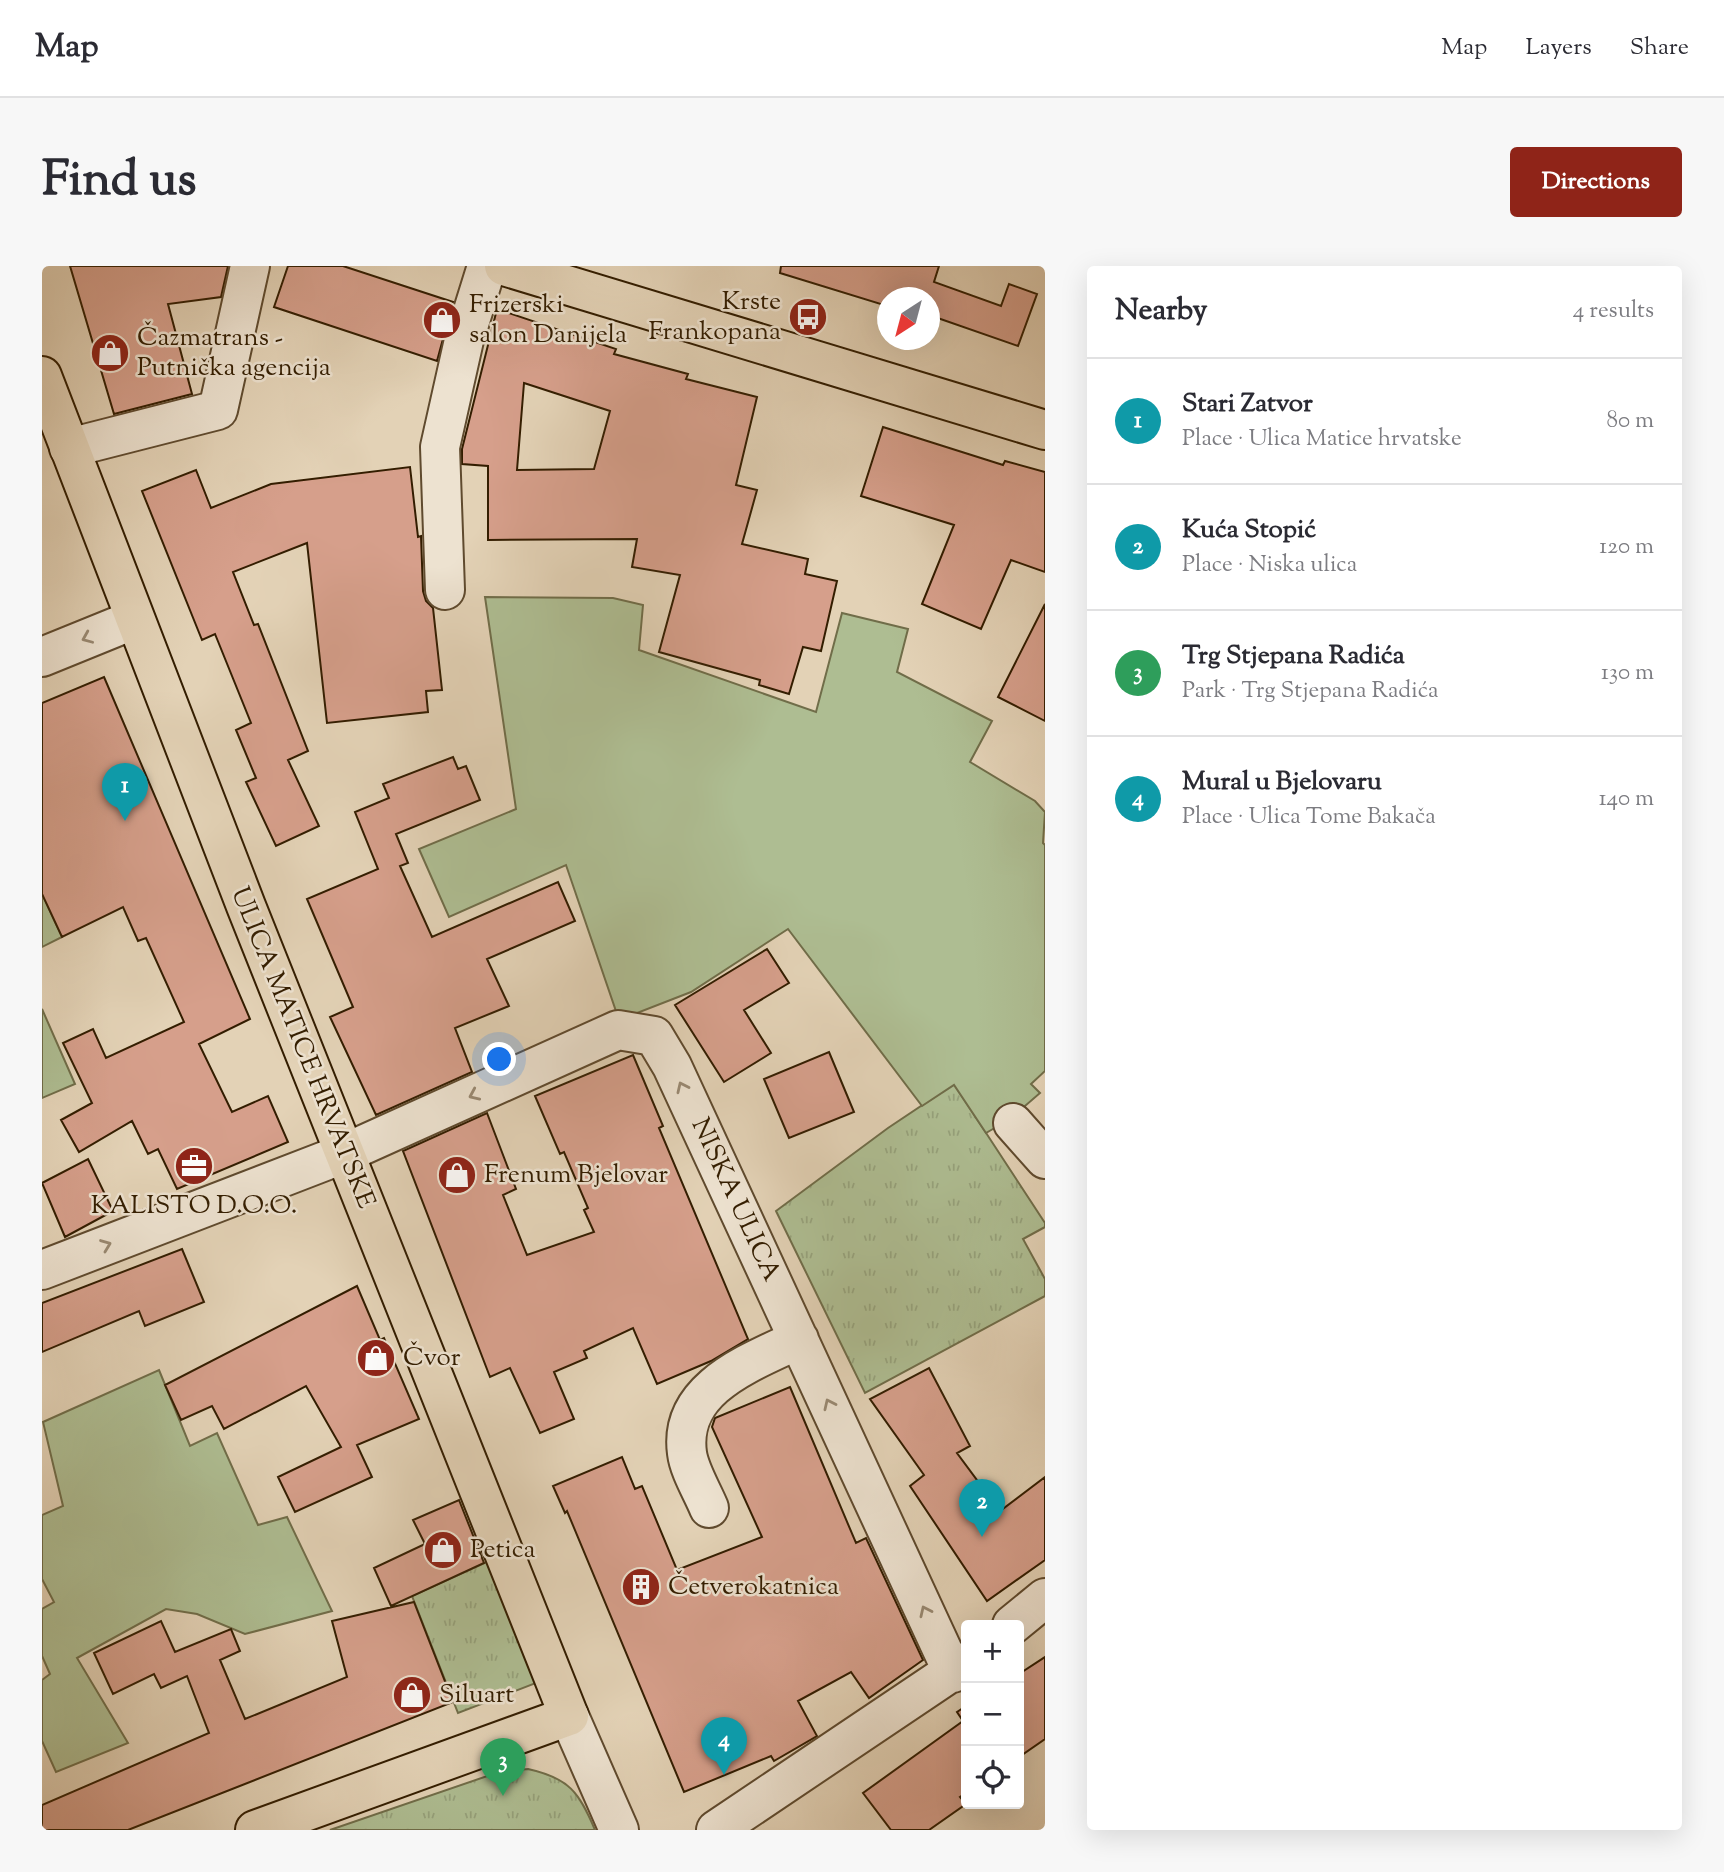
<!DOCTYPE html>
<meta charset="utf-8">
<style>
:root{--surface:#fff;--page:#f7f7f7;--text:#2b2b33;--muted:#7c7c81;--line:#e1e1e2;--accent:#8f2418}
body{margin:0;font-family:"Sorts Mill Goudy",serif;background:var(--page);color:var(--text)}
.controls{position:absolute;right:21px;bottom:21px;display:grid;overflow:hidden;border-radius:7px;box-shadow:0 7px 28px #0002}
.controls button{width:63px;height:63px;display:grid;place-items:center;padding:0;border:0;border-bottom:2px solid var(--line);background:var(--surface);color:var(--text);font:35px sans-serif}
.compass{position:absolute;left:835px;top:21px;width:63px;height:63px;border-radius:50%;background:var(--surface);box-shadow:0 7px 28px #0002;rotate:216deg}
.you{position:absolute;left:458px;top:794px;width:24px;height:24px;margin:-18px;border:5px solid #fff;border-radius:50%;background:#1a73e8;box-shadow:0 0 0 10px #1a73e833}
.badge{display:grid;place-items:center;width:46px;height:46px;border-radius:50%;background:var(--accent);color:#fff;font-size:23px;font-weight:700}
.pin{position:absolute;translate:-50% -58px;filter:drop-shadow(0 2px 4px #0008)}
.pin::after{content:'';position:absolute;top:37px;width:24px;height:21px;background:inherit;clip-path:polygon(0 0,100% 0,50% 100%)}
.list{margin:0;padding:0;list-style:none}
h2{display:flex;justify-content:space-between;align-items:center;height:91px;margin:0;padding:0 28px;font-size:30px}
h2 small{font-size:23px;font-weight:400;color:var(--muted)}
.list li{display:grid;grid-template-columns:46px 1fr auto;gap:21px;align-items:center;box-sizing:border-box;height:126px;padding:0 28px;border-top:2px solid var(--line)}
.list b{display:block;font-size:26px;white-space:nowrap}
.list p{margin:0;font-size:23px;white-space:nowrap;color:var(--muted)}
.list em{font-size:23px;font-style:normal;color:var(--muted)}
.icon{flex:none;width:38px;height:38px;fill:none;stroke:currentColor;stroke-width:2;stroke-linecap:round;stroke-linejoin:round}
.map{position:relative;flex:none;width:1003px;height:1564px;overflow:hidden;border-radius:7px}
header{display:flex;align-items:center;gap:42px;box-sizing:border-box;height:98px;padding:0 35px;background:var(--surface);border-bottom:2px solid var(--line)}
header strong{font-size:33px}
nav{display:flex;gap:38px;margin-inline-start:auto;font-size:24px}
.intro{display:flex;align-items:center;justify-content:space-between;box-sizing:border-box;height:168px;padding:0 42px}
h1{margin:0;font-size:49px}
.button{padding:18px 32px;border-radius:7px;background:var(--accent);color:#fff;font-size:24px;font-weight:700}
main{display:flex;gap:42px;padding:0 42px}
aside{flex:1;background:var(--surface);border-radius:7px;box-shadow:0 7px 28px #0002}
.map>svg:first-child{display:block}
</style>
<header>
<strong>Map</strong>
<nav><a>Map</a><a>Layers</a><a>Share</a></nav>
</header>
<div class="intro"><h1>Find us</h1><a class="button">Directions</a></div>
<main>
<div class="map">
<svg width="1003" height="1564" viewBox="0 0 1003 1564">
<defs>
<pattern id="grass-tufts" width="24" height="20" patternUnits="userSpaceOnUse" patternTransform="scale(1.75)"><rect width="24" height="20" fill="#aebd92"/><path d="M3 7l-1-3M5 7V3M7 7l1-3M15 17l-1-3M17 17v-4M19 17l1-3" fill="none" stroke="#96a27c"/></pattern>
</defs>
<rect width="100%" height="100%" fill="#e3d2b6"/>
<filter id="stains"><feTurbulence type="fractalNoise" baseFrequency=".00286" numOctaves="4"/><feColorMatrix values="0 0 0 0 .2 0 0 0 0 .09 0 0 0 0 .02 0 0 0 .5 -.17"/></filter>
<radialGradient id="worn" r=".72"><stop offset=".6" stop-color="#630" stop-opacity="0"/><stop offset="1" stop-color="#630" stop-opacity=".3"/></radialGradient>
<path fill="url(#grass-tufts)" stroke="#706d49" stroke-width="2" d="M912,818L1003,957V961L981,973L1003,1013V1030L823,1127L734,945L846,862Z
M449,1294L512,1410L416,1447L370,1330Z
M486,1503C527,1512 537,1526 553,1564H288L457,1506Z"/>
<path fill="#aebd92" stroke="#706d49" stroke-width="2" d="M443,331L571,332L601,339L597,384L774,446L800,347L866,363L855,406L950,455L928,496L993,535L1003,546L1001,577L1003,579V805L989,818L998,827L968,853L944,867L912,819L880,840L746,663L649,726L577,754L524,599L407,651L377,583L474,543Z
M0,628L20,671L0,681Z
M0,743L33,818L0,832Z
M117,1104L148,1180L175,1167L216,1259L245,1251L290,1345L203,1368L155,1348L124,1343L35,1392L86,1477L14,1506L0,1475V1414L8,1408L0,1390V1343L12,1336L0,1313V1249L21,1240L1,1156Z"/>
<path fill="#d69f8b" stroke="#331d00" stroke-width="2" fill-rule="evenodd" d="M28,0H186L179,31L126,38L150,128L72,148Z
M246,0H301L411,36L395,95L232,41Z
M739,0H897L892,16L959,40L967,18L995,28L976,80L887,49V32H845V40L738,7Z
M455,43L574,83L572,88L646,108L644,113L715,131L694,219L715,224L700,278L766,293L763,308L795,315L779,385L761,381L747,428L717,419L718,414L617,386L638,309L590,301L595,273L446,274V200L420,198V183ZM482,117L568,145L552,203L475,204Z
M841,161L961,199L963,195L1003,206V306L969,294L939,363L880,338L912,259L819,230Z
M368,201L376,271L379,270L381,325L384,335L391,342L400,424L384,425L386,446L285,457L265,277L191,306L212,359L216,358L266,485L246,494L277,560L234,580L204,516L214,512L194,464L209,457L173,368L160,374L100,225L154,204L169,242L229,218Z
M1003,338V455L956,431Z
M62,411L208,753L157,778L190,846L226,830L246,876L135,923L116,883L106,888L90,855L37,886L19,854L50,837L21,777L51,763L64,792L142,756L104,672L96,675L81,641L20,671L0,628V437Z
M411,491L416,503L424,500L438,534L354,568L366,597L358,600L390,671L516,616L533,655L445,693L467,740L413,762L430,806L334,849L288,751L311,741L265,633L336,603L313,546L347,532L341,518Z
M725,683L747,717L702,744L729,787L682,816L633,739Z
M787,786L812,846L747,872L722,813Z
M591,789L621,860L617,862L706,1073L669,1095L615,1118L591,1062L542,1085L545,1092L512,1106L532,1153L498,1167L468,1102L448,1111L361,885L445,847L474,923L461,929L485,989L552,966L542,944L546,942L522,886L518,888L493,830Z
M46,893L71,945L23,971L0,917Z
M140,983L162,1036L103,1060L97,1045L0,1086V1037Z
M315,1020L338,1074L342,1072L377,1153L315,1179L330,1211L253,1246L236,1211L299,1181L264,1120L182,1163L170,1140L139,1154L123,1119Z
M887,1102L928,1180L915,1187L958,1245L1003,1211V1294L945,1335L868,1220L882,1209L828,1133Z
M748,1121L814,1277L824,1272L881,1394L827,1432L809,1406L756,1435L775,1470L732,1495L729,1490L642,1526L525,1245L523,1247L511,1220L580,1191L593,1223L600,1220L635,1304L720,1271L670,1161L673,1152Z
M417,1234L442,1297L349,1340L332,1302L383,1278L371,1254Z
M372,1336L411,1436L86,1564H0V1539L167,1467L145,1410L119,1422L112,1408L71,1428L52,1387L119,1355L133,1386L189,1363L198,1385L178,1394L203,1453L305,1411L290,1355Z
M1003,1391V1473L977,1491V1408Z
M924,1440V1527L918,1531L924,1538L887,1564H849L821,1527L921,1455L915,1446Z"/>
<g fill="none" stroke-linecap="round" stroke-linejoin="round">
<g stroke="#5f4a2e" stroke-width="42">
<path id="minor" d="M27,182L176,144L208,0
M403,324L398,181L422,74L445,0
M0,391L91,354
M971,857L1003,893
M0,1004L301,888L576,764L612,770L630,800L911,1407
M667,1242C660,1225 647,1204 645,1187C636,1121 710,1096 757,1073
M970,1359L1003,1332
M527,1450L577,1564
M674,1564L924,1396"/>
</g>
<g stroke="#331d00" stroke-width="42">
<path id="major" d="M462,0L1003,164
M0,110L204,640L527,1450L213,1564"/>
</g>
<use href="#minor" stroke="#ede2d0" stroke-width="38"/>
<use href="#major" stroke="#e3d2b6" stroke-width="38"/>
</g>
<defs><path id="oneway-chevron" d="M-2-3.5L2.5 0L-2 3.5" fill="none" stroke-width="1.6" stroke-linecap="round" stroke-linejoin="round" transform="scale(1.75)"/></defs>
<g stroke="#998972">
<use href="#oneway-chevron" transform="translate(45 372) rotate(157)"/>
<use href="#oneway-chevron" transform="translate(640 821) rotate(-115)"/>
<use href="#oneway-chevron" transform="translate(432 829) rotate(156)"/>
<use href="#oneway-chevron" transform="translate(64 979) rotate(-21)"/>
<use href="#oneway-chevron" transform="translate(787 1138) rotate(-115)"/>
<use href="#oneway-chevron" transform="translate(883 1345) rotate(-115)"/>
</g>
<defs>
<g id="bus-disc" transform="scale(2.0125)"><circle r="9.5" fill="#8f2418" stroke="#ede2d0"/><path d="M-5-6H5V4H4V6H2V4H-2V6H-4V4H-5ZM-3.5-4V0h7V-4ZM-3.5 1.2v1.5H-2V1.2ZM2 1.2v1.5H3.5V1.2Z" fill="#fff"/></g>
<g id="shop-disc" transform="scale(2.0125)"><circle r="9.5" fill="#8f2418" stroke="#ede2d0"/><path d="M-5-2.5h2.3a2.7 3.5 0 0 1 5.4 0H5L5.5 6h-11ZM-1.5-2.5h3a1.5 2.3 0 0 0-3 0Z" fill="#fff"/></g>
<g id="office-disc" transform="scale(2.0125)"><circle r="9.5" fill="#8f2418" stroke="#ede2d0"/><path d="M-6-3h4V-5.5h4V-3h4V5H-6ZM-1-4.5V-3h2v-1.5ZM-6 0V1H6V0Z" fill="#fff"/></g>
<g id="building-disc" transform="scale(2.0125)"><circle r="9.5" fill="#8f2418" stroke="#ede2d0"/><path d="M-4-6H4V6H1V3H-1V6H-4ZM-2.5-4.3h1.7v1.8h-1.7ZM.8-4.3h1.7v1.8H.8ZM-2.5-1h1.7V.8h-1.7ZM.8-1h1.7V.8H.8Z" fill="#fff"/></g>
</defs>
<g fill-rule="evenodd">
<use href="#bus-disc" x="766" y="51"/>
<use href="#shop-disc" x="400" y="54"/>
<use href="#shop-disc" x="68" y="87"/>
<use href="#office-disc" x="152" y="900"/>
<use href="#shop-disc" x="415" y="909"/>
<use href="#shop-disc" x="334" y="1092"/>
<use href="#shop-disc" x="401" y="1284"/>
<use href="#building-disc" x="599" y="1321"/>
<use href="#shop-disc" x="370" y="1429"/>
</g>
<g text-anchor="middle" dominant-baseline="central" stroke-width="5" stroke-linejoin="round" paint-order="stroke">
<g font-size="26" fill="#331d00" stroke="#ede2d0" text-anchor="start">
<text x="739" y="36" text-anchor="end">Krste<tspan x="739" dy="30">Frankopana</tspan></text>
<text x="427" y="39">Frizerski<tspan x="427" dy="30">salon Danijela</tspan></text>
<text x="95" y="72">Čazmatrans -<tspan x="95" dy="30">Putnička agencija</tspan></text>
<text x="442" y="909">Frenum Bjelovar</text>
<text x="152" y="940" text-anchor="middle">KALISTO D.O.O.</text>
<text x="361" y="1092">Čvor</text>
<text x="428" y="1284">Petica</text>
<text x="626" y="1321">Četverokatnica</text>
<text x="397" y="1429">Siluart</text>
</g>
<g font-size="26" fill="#331d00" stroke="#ede2d0">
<text transform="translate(260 782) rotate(68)">ULICA MATICE HRVATSKE</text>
<text transform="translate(693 934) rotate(65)">NISKA ULICA</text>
</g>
</g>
<rect width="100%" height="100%" filter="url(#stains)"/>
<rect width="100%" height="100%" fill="url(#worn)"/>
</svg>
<div class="controls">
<button>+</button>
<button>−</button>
<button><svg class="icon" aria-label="locate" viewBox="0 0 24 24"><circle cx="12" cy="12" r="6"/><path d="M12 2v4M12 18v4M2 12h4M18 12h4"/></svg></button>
</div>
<svg class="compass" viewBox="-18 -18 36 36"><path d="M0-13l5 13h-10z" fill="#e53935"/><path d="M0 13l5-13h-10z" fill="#7c7c81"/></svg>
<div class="you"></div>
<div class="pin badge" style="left:83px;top:555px;background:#0f9aa8">1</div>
<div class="pin badge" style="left:940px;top:1271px;background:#0f9aa8">2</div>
<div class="pin badge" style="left:461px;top:1530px;background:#2e9e5b">3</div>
<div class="pin badge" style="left:682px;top:1509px;background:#0f9aa8">4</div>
</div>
<aside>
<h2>Nearby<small>4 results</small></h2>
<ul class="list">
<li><span class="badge" style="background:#0f9aa8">1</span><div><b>Stari Zatvor</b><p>Place · Ulica Matice hrvatske</p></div><em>80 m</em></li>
<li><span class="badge" style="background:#0f9aa8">2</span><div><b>Kuća Stopić</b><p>Place · Niska ulica</p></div><em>120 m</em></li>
<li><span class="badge" style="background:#2e9e5b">3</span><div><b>Trg Stjepana Radića</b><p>Park · Trg Stjepana Radića</p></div><em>130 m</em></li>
<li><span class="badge" style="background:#0f9aa8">4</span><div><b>Mural u Bjelovaru</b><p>Place · Ulica Tome Bakača</p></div><em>140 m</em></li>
</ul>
</aside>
</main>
